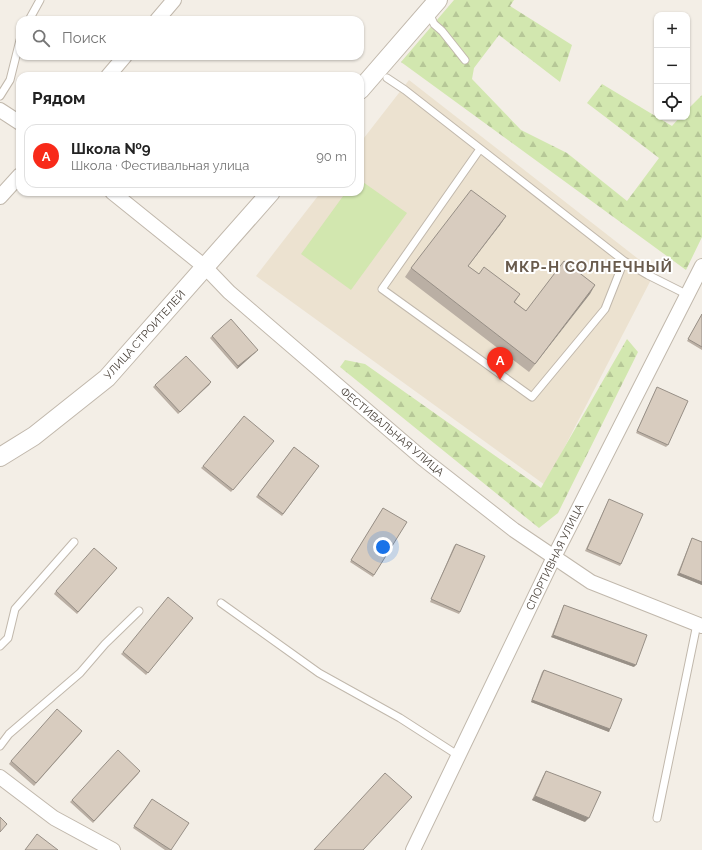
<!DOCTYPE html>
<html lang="ru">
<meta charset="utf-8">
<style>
:root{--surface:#fff;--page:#f2f2f2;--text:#222;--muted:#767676;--line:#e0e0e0;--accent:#f82a19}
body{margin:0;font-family:Raleway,sans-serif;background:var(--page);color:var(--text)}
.controls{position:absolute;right:12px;top:12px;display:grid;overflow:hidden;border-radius:8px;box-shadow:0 1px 3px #0004}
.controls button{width:36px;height:36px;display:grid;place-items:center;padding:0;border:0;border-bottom:1px solid var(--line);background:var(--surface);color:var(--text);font:20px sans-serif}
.you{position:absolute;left:383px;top:547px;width:14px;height:14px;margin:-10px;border:3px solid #fff;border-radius:50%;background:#1a73e8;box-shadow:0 0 0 6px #1a73e833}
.badge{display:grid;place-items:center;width:26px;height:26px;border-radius:50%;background:var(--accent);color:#fff;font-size:13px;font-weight:700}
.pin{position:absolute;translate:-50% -33px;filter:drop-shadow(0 1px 2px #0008)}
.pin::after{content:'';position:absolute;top:21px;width:14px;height:12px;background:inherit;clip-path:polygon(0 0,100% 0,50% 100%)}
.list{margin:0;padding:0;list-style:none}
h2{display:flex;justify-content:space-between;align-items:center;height:52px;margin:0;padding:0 16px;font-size:17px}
h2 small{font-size:13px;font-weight:400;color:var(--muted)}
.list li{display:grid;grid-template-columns:26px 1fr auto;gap:12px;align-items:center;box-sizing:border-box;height:64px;margin:0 8px 8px;padding:0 8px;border:1px solid var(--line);border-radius:12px}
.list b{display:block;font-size:15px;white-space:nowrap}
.list p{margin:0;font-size:13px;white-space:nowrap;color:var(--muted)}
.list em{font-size:13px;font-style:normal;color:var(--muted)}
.icon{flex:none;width:22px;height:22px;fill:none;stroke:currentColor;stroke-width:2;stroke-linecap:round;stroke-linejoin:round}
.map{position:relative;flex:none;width:702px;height:850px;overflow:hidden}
.search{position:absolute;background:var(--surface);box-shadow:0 1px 3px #0004;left:16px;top:16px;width:348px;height:44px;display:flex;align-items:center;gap:10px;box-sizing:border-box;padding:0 14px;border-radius:12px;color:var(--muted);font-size:15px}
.panel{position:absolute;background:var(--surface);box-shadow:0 1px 3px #0004;left:16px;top:72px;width:348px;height:124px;border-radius:12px}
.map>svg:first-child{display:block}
</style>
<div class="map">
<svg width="702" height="850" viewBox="0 0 702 850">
<defs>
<pattern id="forest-firs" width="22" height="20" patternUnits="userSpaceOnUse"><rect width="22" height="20" fill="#d2e7af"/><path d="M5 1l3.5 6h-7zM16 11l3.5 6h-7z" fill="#b6c797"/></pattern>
</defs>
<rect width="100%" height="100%" fill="#f3eee6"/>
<path fill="#ece2d0" d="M409,80L655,272L545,485L256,276L321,192H360V143Z"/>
<path fill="url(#forest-firs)" d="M454,0H514L510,6L572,45L560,82L499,35L474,68L472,79L521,130L567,153L627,201L659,158L587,103L602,84L672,126L680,117H687V110L702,95V237L686,270L401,62Z
M627,339L638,352L558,513L539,528L340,367L345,360L365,364L541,488Z"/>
<path fill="#d2e7af" d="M360,180L407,213L351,290L301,254L346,192H360Z"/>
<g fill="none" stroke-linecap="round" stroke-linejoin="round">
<g stroke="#c1b8ac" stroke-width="9">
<path id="service" d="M429,13L434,24L442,31L465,60
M29,20L40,0
M387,78L405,90L624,261L605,309L532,397L382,289L480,149
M0,96L10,80L20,40
M624,261L648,275L688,295
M221,603L319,673L400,718L459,756
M0,646L8,638L15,609L74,542
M0,746L9,734L80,673L105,644L139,611
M657,818L697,624"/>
</g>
<g stroke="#c1b8ac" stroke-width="16">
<path id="minor" d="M157,20L174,0
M108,76L125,56
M0,110L20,123
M112,192L205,267L229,292L422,458L514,530L591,582L702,626
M0,197L20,175
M0,777L54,818L113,850
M413,850L554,557L702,266"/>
</g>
<g stroke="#c1b8ac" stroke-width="20">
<path id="tertiary" d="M360,90L438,0
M0,457L34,436L107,378L271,192"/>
</g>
<use href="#service" stroke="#fff" stroke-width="7"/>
<use href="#minor" stroke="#fff" stroke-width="14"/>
<use href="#tertiary" stroke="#fff" stroke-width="18"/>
</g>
<path fill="#baafa4" d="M506,216L468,266L479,274L520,294L515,302L526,311L595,285L529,372L405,277L411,268Z
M702,314V350L687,341Z
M212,336L256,352L237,369L210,338Z
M211,382L209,385L178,414L153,387L155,385Z
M657,387L668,445L666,447L636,433Z
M274,441L231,492L201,468L203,466Z
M294,447L319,466L282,516L256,497Z
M609,499L621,564L620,566L585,551Z
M383,508L374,575L373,577L350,562Z
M692,538L702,542V585L677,575L691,540Z
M456,544L460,612L459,614L430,602L454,546Z
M117,568L77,614L54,594L56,591Z
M564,605L634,667L551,637L563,607Z
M193,618L146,675L121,654L123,652Z
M544,670L610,729L609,732L531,702L542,672Z
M81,733L34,786L9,764L11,761Z
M546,771L585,822L532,800L543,776Z
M139,773L93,823L70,802L72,800Z
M152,799L171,850H165L133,828Z"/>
<path fill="#978f86" d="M506,216L500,225L462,274L468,266Z
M595,285L590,294L529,372L535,364Z
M258,350L256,352L237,369L238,366Z
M211,382L209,385L178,414L180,412Z
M679,573L702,582V585L677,575Z
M553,635L636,665L634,667L551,637Z
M532,700L610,729L609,732L531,702Z
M535,796L589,818L585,822L532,800Z"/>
<path fill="#d8ccbf" stroke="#978f86" d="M471,190L506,216L468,266L479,274L484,267L520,294L514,302L526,311L564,261L595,285L535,364L411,268Z
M702,314V347L688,339Z
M231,319L258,350L238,366L212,336Z
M186,356L211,382L180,412L155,385Z
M657,387L688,401L668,445L637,431Z
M244,416L274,441L233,490L203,466Z
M294,447L319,466L283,514L258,495Z
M609,499L643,514L621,564L587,549Z
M383,508L407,522L374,575L351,560Z
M692,538L702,542V582L679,573Z
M456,544L485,556L460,612L431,599Z
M94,548L117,568L78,612L56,591Z
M168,597L193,618L148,673L123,652Z
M564,605L647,635L636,665L553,635Z
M544,670L622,699L610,729L532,700Z
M57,709L82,731L36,783L11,761Z
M118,750L140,771L94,821L72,800Z
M546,771L601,792L589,818L535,796Z
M385,773L412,797L363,850H314Z
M152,799L189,823L171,850L134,826Z
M0,817L7,824L0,832Z
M37,834L58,850H25Z"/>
<g text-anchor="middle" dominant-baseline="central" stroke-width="4" stroke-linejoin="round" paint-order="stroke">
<g font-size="11" fill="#463e36" stroke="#fff">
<text transform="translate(145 335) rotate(-48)">УЛИЦА СТРОИТЕЛЕЙ</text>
<text transform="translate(392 432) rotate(40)">ФЕСТИВАЛЬНАЯ УЛИЦА</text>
<text transform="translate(555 557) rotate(-64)">СПОРТИВНАЯ УЛИЦА</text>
</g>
<g font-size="15" font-weight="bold" letter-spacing="1" fill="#695b4d" stroke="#fff">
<text x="589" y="267">МКР-Н СОЛНЕЧНЫЙ</text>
</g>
</g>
</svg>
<div class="controls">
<button>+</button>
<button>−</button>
<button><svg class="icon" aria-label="locate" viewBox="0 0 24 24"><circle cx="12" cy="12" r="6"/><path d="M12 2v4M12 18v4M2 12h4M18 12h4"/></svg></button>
</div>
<div class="you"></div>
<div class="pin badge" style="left:500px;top:380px">A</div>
<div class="search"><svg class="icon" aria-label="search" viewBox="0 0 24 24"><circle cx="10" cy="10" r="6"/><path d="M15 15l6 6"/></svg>Поиск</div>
<section class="panel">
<h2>Рядом<small></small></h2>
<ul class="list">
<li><span class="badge">A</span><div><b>Школа №9</b><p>Школа · Фестивальная улица</p></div><em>90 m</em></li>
</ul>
</section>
</div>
